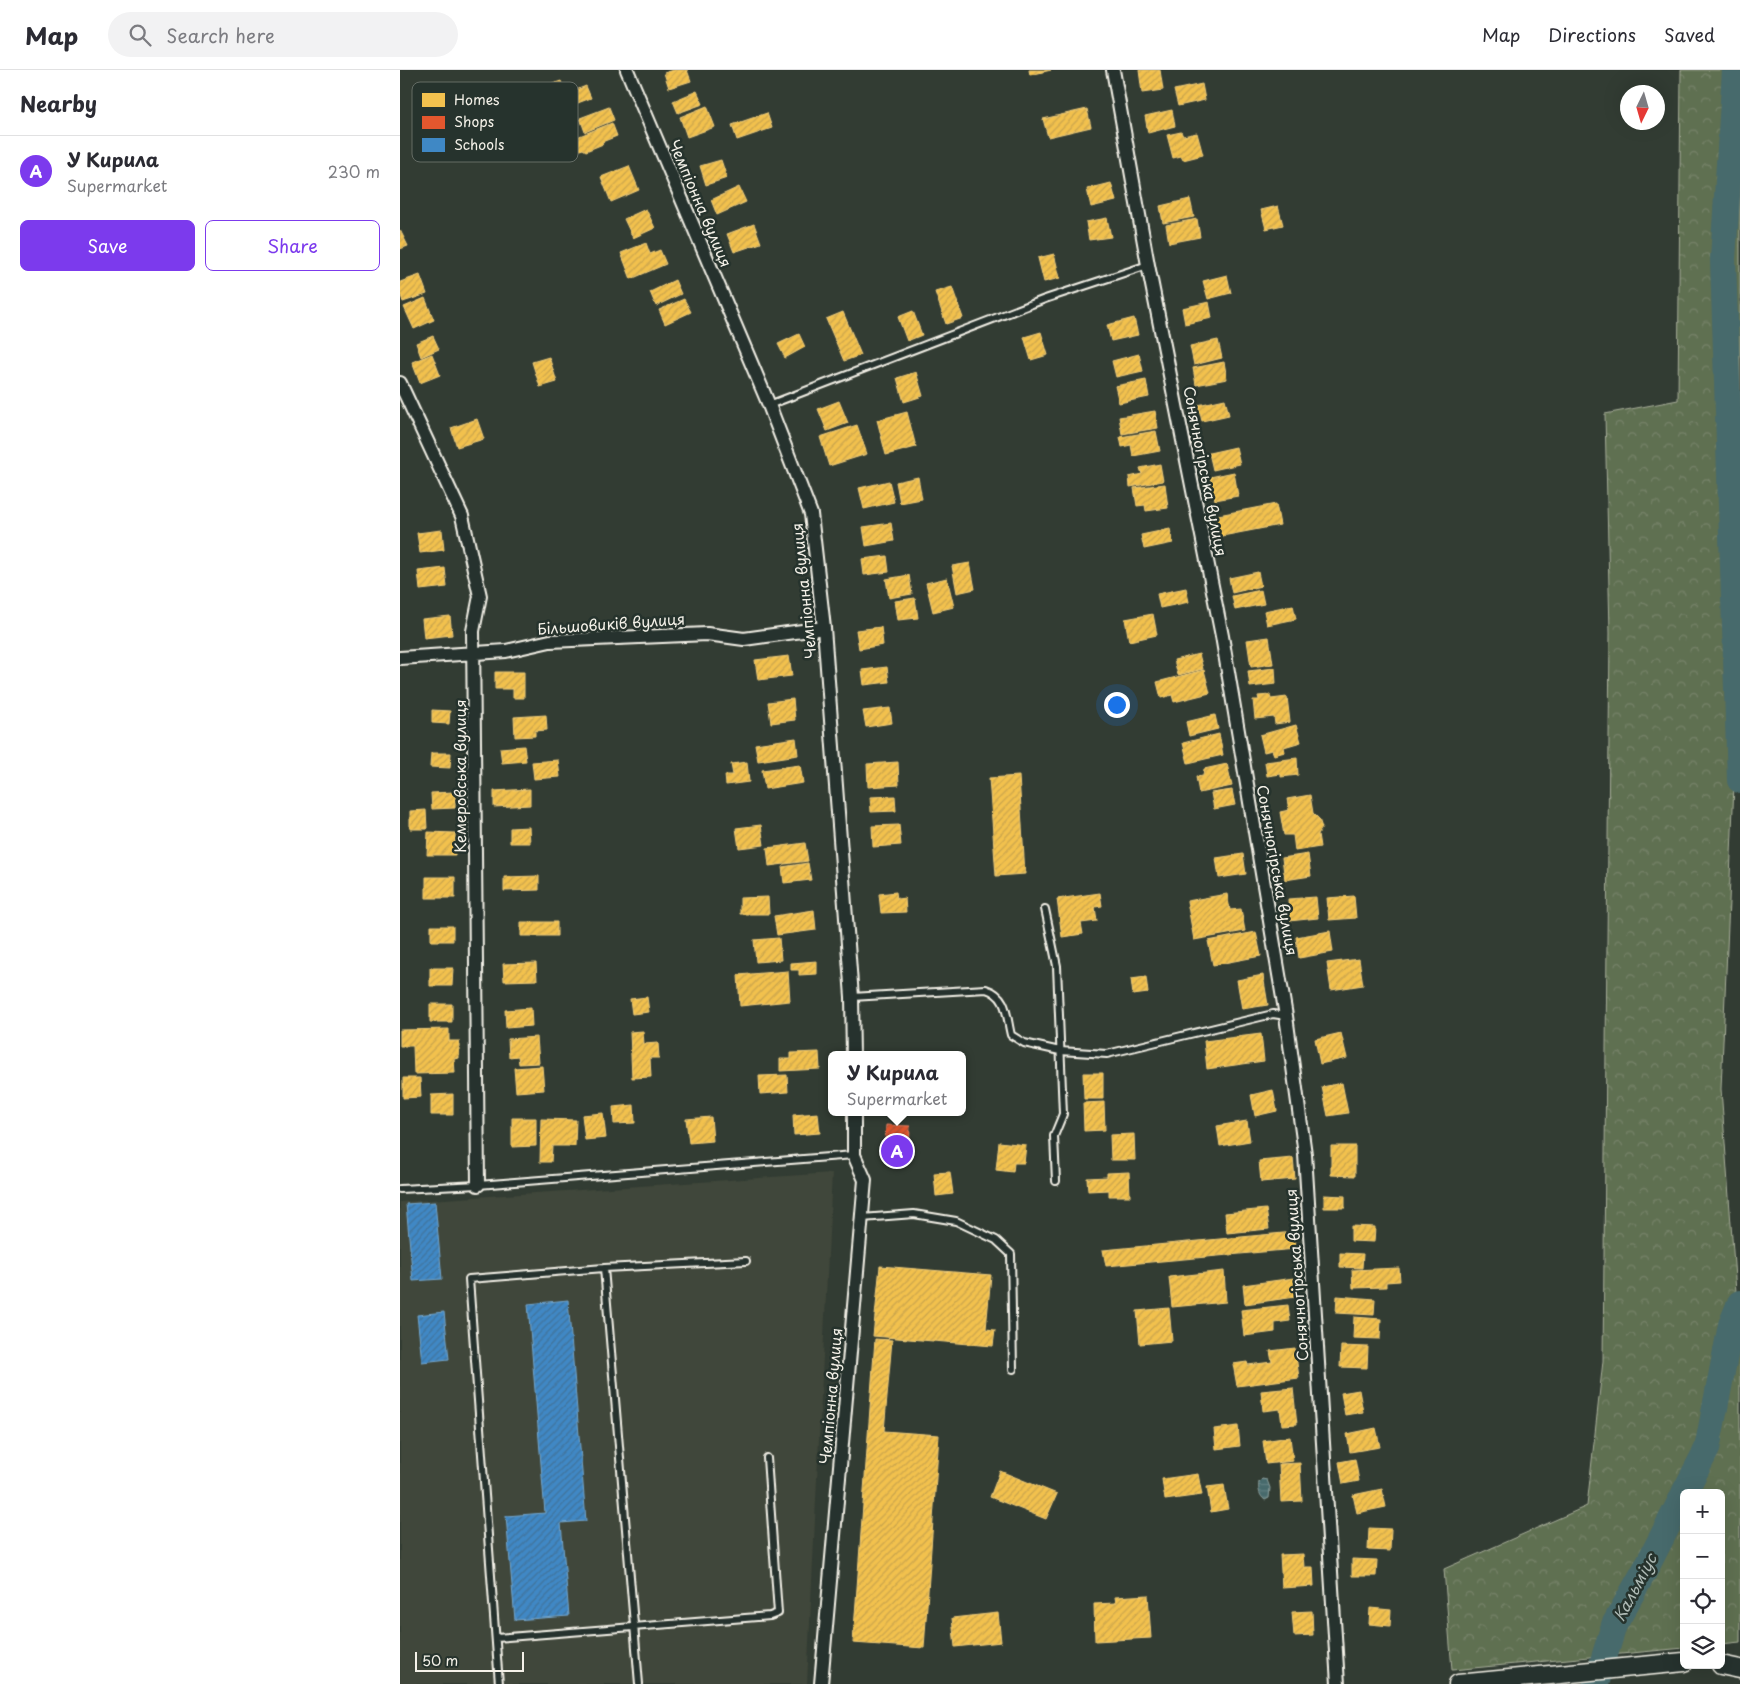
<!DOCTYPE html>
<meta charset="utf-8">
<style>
:root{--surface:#fff;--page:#f2f2f3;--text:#2b2b33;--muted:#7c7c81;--line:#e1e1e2;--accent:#7c3aed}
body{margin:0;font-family:"Playpen Sans",sans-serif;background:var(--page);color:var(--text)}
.controls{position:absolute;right:15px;bottom:15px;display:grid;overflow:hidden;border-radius:8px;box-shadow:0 5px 20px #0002}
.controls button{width:45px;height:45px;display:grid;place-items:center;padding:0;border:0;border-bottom:1px solid var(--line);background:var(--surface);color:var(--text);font:25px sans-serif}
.compass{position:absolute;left:1220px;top:15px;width:45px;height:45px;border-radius:50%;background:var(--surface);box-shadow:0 5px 20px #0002;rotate:185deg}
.scale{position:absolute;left:15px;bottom:12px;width:109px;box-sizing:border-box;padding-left:5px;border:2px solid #f4f1e8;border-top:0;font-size:14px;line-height:18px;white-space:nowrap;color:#f4f1e8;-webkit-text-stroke:4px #26332d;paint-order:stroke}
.you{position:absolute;left:716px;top:634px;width:18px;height:18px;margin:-12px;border:4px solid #fff;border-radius:50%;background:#1a73e8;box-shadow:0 0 0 8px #1a73e833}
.badge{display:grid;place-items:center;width:32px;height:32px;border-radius:50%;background:var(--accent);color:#fff;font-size:16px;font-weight:700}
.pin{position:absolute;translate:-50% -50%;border:2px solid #fff;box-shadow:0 1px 5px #0006}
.popup{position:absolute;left:428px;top:981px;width:138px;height:65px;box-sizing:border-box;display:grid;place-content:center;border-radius:8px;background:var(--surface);filter:drop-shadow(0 1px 4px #0005);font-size:16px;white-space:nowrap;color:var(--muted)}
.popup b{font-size:19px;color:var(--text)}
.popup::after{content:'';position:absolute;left:50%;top:100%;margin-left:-10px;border:10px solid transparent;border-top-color:var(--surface)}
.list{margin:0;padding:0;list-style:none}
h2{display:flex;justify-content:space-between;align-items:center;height:65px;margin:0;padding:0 20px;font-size:21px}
h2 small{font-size:16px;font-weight:400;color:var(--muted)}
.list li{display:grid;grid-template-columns:32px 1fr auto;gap:15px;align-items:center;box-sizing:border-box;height:70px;padding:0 20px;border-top:1px solid var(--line)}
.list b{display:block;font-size:19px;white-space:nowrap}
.list p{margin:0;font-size:16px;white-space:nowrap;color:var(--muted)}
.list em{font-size:16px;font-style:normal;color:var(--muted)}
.actions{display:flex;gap:10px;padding:15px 20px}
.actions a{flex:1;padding:11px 0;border:1px solid var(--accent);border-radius:8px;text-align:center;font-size:18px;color:var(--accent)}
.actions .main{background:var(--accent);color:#fff}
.icon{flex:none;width:28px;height:28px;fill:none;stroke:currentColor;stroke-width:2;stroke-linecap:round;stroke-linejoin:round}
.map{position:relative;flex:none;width:1340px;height:1614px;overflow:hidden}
header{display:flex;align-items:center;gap:30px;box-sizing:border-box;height:70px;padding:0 25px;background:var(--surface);border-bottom:1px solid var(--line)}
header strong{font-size:24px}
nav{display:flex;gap:28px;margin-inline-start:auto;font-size:18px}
.search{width:350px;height:45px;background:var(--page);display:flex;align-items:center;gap:12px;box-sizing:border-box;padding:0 18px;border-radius:28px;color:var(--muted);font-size:19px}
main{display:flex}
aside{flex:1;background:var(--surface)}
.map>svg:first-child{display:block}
</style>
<header>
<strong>Map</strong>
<div class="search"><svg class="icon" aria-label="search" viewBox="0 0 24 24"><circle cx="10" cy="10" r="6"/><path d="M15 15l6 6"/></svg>Search here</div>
<nav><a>Map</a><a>Directions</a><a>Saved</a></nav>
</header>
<main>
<aside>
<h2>Nearby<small></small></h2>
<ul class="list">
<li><span class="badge">A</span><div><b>У Кирила</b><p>Supermarket</p></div><em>230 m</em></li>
</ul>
<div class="actions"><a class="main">Save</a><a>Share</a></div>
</aside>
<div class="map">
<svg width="1340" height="1614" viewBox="0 0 1340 1614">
<defs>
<pattern id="forest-crowns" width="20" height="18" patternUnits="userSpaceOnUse" patternTransform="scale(1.25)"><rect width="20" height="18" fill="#5f6f51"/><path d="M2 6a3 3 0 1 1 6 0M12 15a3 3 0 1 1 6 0" fill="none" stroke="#77846a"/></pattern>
<pattern id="water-rules" width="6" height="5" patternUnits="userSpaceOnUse" patternTransform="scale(1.25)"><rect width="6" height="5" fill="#476a6c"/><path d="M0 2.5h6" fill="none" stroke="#628081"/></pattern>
<pattern id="homes-hatch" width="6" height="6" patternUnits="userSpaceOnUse" patternTransform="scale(1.25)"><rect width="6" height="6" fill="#f2c14e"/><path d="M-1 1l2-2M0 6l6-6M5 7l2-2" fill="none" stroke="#c8a34c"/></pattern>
<pattern id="shops-hatch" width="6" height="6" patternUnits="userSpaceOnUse" patternTransform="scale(1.25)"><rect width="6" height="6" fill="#e4572e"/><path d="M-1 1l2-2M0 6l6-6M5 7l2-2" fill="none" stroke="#ae5236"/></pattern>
<pattern id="schools-hatch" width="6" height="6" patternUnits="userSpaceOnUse" patternTransform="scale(1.25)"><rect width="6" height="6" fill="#3f88c5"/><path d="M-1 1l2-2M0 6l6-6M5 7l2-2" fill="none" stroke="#427299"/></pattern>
</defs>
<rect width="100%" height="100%" fill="#323c33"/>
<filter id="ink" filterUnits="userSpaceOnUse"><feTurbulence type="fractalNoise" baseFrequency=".02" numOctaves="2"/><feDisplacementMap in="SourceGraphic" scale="10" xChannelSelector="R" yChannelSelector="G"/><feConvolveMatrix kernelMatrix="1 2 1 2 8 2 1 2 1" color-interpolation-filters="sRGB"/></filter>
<g filter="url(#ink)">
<path fill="#40473a" d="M432,1103L407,1614H0V1132Z"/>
<path fill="url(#forest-crowns)" stroke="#aab09c" d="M1281,0H1340V574L1321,1019L1340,1276V1572L1321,1574V1423H1284V1578L1052,1600L1044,1499L1187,1436L1203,1291L1210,563L1205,344L1278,330Z"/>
<path fill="url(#water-rules)" stroke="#8ca09e" d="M862,1409L867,1410L870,1418L869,1428L865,1430C859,1426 858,1418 859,1412Z"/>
<path fill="url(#homes-hatch)" stroke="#f3cf7c" d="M274,0H287L291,11L269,18L264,3Z
M629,0H651L630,5Z
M739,0H760L763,20L742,23Z
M161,11L166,24L186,16L191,28L159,40L150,15Z
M802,14L805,30L778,36L774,20Z
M297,21L303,34L278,43L273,31Z
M307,36L315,57L287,67L280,47Z
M209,37L214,50L185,62L180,48Z
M687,39L691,57L648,67L643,49Z
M772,40L775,56L748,63L745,46Z
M367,43L372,58L337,70L332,55Z
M212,53L217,66L202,72L203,74L186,81L183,79L177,81L172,69Z
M781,62L783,66L797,63L803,85L783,90L781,86L773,88L767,65Z
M321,90L327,108L306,115L300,96Z
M229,96L239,120L211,132L201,107Z
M711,113L716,131L691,137L687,119Z
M339,117L346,132L317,145L311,130Z
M790,129L794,147L763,153L760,136Z
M878,136L883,155L866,159L861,140Z
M246,139L255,158L233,168L224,149Z
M707,148L711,167L689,170L686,152Z
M797,149L800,167L769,173L766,155Z
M354,154L361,173L334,182L327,164Z
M0,160L8,176L0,179Z
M246,173L250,184L260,180L266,194L231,209L221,183Z
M654,184L660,208L644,212L638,188Z
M20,205L27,224L3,232L0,223V212Z
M827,205L831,223L808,229L803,211Z
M275,210L281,224L256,236L250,222Z
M552,217L563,248L546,254L535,222Z
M25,228L34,250L14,259L4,237Z
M284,229L291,242L265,254L259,240Z
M809,232L812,248L785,254L782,238Z
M513,241L522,265L507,271L498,247Z
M443,242L461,285L444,291L426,249Z
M734,248L738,265L711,271L707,255Z
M641,262L648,285L631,290L624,267Z
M399,264L405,277L385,288L378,274Z
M33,266L39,279L21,287L16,273Z
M818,270L822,288L794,295L790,276Z
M32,284L40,305L20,313L12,292Z
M739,284L743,301L716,307L712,291Z
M149,287L157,312L140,317L132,292Z
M824,292L827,309L796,315L793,298Z
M516,302L523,326L504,332L497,308Z
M746,310L749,327L719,333L715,316Z
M825,329L829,345L802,351L798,335Z
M439,331L448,353L427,361L418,339Z
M755,341L758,358L722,364L719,347Z
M507,342L516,377L486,385L477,350Z
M77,349L84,369L57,377L51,358Z
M457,355L467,384L429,396L420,367Z
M756,361L760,381L733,386L731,375L722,377L720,367Z
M836,377L840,394L813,400L809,383Z
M760,394L763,411L730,417L729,407L742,404L740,398Z
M834,402L838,426L815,430L810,407Z
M518,407L522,429L500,433L496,412Z
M489,411L494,432L464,439L459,418Z
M765,414L768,438L746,441L745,435L737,436L734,418Z
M876,434L880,455L817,467L813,446Z
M491,453L494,471L466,476L463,457Z
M770,459L773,473L744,479L741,465Z
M42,460L44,480L20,483L17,463Z
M487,486L489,502L464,505L462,489Z
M570,493L575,519L557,523L552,496Z
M45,498L47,517L20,520L18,501Z
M858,502L861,516L832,523L829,508Z
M509,505L512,524L489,528L486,509Z
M547,508L554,537L533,542L526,513Z
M786,518L789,532L760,538L757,524Z
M861,520L864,534L835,540L832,526Z
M515,528L518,548L498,550L495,531Z
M893,535L896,549L867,555L864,541Z
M753,544L757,565L729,571L725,549Z
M50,546L52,565L24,568L22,549Z
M481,557L483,575L459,579L456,560Z
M869,567L873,594L851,597L847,570Z
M799,584L803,599L778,605L774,590Z
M389,586L392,606L358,610L355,590Z
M487,597L489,612L464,615L462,600Z
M875,598L876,614L850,617L848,601Z
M804,600L810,623L774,632L772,625L761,628L757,612Z
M95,602H124V628H113V619H95Z
M870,625L871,629L887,627L890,652L875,654L874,647L855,649L853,630H859L858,626Z
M393,629L395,650L371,653L368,632Z
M490,638L492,653L466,657L463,641Z
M32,640L50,641L49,654L32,653Z
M146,645L147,660L135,661V666L115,667L114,647Z
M815,645L818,659L789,666L786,652Z
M896,655L901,672L884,677L885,682L874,685L872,680L864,682L860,665Z
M819,664L823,685L788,693L783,673Z
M396,668L398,685L358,691L355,674Z
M124,676L126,691L102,693L100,678Z
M31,683H51L50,698L30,697Z
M897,688L898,705L881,707V704L867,706L865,692Z
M158,690L160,707L134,709L132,692Z
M347,692L349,712L326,715L325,705H333L331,694Z
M498,692L499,715L468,717L467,694Z
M827,694L832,716L799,723L796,707L803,706L804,699Z
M400,695L403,713L365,719L362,700Z
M619,706L625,804L596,806L589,708Z
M130,719V735L94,737V721Z
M832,720L835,735L814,739L811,723Z
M55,722V738L32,739L31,723Z
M910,725L913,743L919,749L922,758L918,764L920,777L895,781L893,765H884L880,742L889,740L887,729Z
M495,726L496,741L471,742L470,727Z
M26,740L27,759H10V741Z
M361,755L364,775L339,778L336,758Z
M499,755L501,775L473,777L472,756Z
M129,757L130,773H110V758Z
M28,762L55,763V785H27Z
M405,773L408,791L369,796L367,778Z
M843,784L846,804L819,808L816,788Z
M908,784L911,806L885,810L882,788Z
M408,793L411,810L384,813L382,797Z
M139,806V820L104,821V807Z
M26,807H55V828H26Z
M496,822L497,829L505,828L506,842L481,843L479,824Z
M700,823L702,836L695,837L697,851L681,853L683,864L662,867L657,829Z
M827,824L830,840L841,839L845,861L794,870L787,831Z
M954,826L956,848L929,850L927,828Z
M368,827L369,844H340V828Z
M916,827L918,848L889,851L888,829Z
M414,840L416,860L377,865L374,846Z
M121,852H157V866H121Z
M31,856H53V871H31Z
M930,861L933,882L899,888L896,867Z
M856,862L861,886L813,895L808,871Z
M379,868L381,890L356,892L354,870Z
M959,889L963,915L931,920L927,893Z
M417,891V904L399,905V900H391V893Z
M136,893L137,910L104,911L103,894Z
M30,898H53L52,916H30Z
M388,901L390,931L340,936L338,905Z
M863,905L868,935L842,939L837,910Z
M746,907L748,923L733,925L731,909Z
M247,927L249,942L232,944L230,929Z
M30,934H52V952H30Z
M131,938L132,956L106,958L105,940Z
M49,959V971H59V988L54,989L55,1003L14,1004L13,976H0V960Z
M243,961L244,974L258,973L259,988H250L251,1007L232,1008L230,962Z
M941,963L947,988L920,994L915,969Z
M861,964L864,991L807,999L804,971Z
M137,967L139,993L119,994L118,986L109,987L108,969Z
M419,982L420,999L380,1001V989H391V983Z
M142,996L144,1020L116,1022L114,998Z
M683,1003H703V1029H684Z
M387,1005L388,1022L360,1024L359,1006Z
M3,1008H20L21,1027L3,1028Z
M942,1013L948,1043L928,1046L922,1017Z
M873,1020L877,1041L855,1046L851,1025Z
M53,1024V1045H31V1025Z
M704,1032L705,1060L684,1061L683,1033Z
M234,1035L235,1053L214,1054L213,1037Z
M203,1043L206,1068L185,1070L182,1045Z
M418,1043L420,1063L394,1065L393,1045Z
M311,1047L313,1071L289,1073L286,1049Z
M112,1048H136V1076L112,1077Z
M141,1049L176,1050L175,1076H152L151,1092H140Z
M847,1051L850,1071L820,1076L817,1056Z
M734,1064L735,1090H711L710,1065Z
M599,1072L626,1075L624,1093H614L613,1102L596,1100Z
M931,1076H955V1106L931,1105Z
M893,1088L895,1109L861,1112L859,1091Z
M550,1102L553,1124L536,1126L534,1103Z
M729,1102L730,1126H709V1120L688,1121L687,1108L707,1107V1103Z
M924,1125L945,1126V1138H924Z
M866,1139L869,1159L827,1163L825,1143Z
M951,1156L975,1157L974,1172L951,1171Z
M894,1162L896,1179L706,1196L703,1180Z
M940,1183L963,1184L962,1198L940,1197Z
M480,1196L591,1205L586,1259L595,1260L593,1276L473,1266Z
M999,1198L1000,1211L986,1212V1217L953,1218L952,1200Z
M824,1201L826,1232L772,1237L769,1207Z
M894,1208L896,1227L845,1234L843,1215Z
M937,1226L975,1229L974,1245L936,1243Z
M888,1235L890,1251L875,1253V1262L844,1266L841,1240Z
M769,1238L772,1271L740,1274L737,1241Z
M954,1247L981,1249L980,1269L953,1268Z
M475,1269L492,1270L484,1361L539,1365L524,1578L453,1573Z
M941,1276L968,1277L967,1298L940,1297Z
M895,1278L899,1308L837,1316L833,1294L847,1292L848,1295L872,1292L870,1281Z
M893,1318L897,1354L882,1355L880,1339L863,1341L861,1321Z
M959,1320L963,1342L945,1345L941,1323Z
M838,1356L840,1376L816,1379L814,1359Z
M976,1358L980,1377L950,1382L947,1364Z
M890,1367L893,1391L866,1394L863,1371Z
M955,1389L959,1411L943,1414L939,1392Z
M900,1393L902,1431L881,1432L879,1394Z
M600,1401L657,1424L646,1449L590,1427Z
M798,1404L802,1425L765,1430L762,1409Z
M824,1415L828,1439L811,1442L807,1417Z
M982,1419L986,1437L957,1443L953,1425Z
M969,1458L991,1459L990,1481L968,1480Z
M903,1484L904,1497H913L914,1516L882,1518L880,1485Z
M952,1489L977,1490L976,1506H952Z
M748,1525L751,1568L695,1571L694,1534L716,1533L715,1527Z
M970,1538L991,1540L990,1556L969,1554Z
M912,1541L913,1565L894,1566L892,1542Z
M598,1543L601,1572L555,1577L552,1548Z"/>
<path fill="url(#shops-hatch)" stroke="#e98566" d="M486,1055L510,1056L509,1086L484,1085Z"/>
<path fill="url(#schools-hatch)" stroke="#75a8d0" d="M35,1132L42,1209L13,1211L6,1134Z
M168,1230L186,1451L161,1453L169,1546L115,1550L106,1446L145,1443L128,1234Z
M44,1242L49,1289L22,1292L17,1245Z"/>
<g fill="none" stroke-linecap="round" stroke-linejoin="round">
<path stroke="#476a6c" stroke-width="26" d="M1335,0L1323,189L1340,710
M1284,1423L1307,1379L1331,1255L1340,1233
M1196,1614L1214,1555L1245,1500L1284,1424"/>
<g stroke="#f4f1e8" stroke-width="10">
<path id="lane" d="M369,335L645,229L748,195
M645,839L657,896L663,1044L654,1066L656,1111
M452,927L586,919C608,926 606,945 611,965L624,973L660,981L707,984L873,944L886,946
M0,1119L78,1115L454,1085
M462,1148L514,1144L556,1151L596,1170L611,1184L613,1299
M204,1198L239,1614
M96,1568L370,1546L378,1543L367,1388
M99,1614L69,1209L204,1198L346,1191"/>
</g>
<g stroke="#f4f1e8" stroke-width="16">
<path id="street" d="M227,0L369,335L411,444L424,558L452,927L453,985
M713,0L748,195L822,566L886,946L905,1084L938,1614
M0,313L62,446L80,526L73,561L78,1115
M0,588L106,581L150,571L307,564L344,569L424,558
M421,1614L465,1110L454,1085V1042"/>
</g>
<g stroke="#f4f1e8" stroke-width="21">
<path id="secondary" d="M1321,1595L1340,1599
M1058,1614L1284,1592"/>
</g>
<use href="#lane" stroke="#26332d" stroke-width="6"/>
<use href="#street" stroke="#26332d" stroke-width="12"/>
<use href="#secondary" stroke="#26332d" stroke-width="18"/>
</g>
</g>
<g text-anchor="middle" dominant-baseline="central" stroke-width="5" stroke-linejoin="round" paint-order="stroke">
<g font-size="15" fill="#f4f1e8" stroke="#26332d">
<text transform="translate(301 133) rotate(67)">Чемпіонна вулиця</text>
<text transform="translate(806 401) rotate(79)">Сонячногірська вулиця</text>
<text transform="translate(403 521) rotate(-96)">Чемпіонна вулиця</text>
<text transform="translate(211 553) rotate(-4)">Більшовиків вулиця</text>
<text transform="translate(59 706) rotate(-90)">Кемеровська вулиця</text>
<text transform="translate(878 800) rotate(80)">Сонячногірська вулиця</text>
<text transform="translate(896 1205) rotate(-94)">Сонячногірська вулиця</text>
<text transform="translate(430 1326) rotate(-85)">Чемпіонна вулиця</text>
</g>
<g font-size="16" font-style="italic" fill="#afbbb6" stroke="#26332d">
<text transform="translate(1234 1517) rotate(-62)">Кальміус</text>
</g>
</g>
<rect x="12" y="12" width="166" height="80" rx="8" fill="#26332d" stroke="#646c65" stroke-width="1"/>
<rect x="22" y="23" width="23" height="14" fill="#f2c14e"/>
<rect x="22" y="46" width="23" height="13" fill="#e4572e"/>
<rect x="22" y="68" width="23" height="14" fill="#3f88c5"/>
<g font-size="14" fill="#f4f1e8">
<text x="54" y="35">Homes</text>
<text x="54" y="57">Shops</text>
<text x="54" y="80">Schools</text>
</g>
</svg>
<div class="controls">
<button>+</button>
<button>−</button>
<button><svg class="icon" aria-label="locate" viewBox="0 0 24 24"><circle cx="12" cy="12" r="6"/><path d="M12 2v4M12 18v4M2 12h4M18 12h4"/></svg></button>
<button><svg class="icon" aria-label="layers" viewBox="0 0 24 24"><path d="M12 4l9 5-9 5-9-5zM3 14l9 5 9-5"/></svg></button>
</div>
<svg class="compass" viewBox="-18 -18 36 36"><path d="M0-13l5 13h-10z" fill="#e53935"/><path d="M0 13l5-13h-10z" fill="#7c7c81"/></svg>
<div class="scale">50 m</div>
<div class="you"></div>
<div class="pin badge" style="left:497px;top:1081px">A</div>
<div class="popup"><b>У Кирила</b>Supermarket</div>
</div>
</main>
